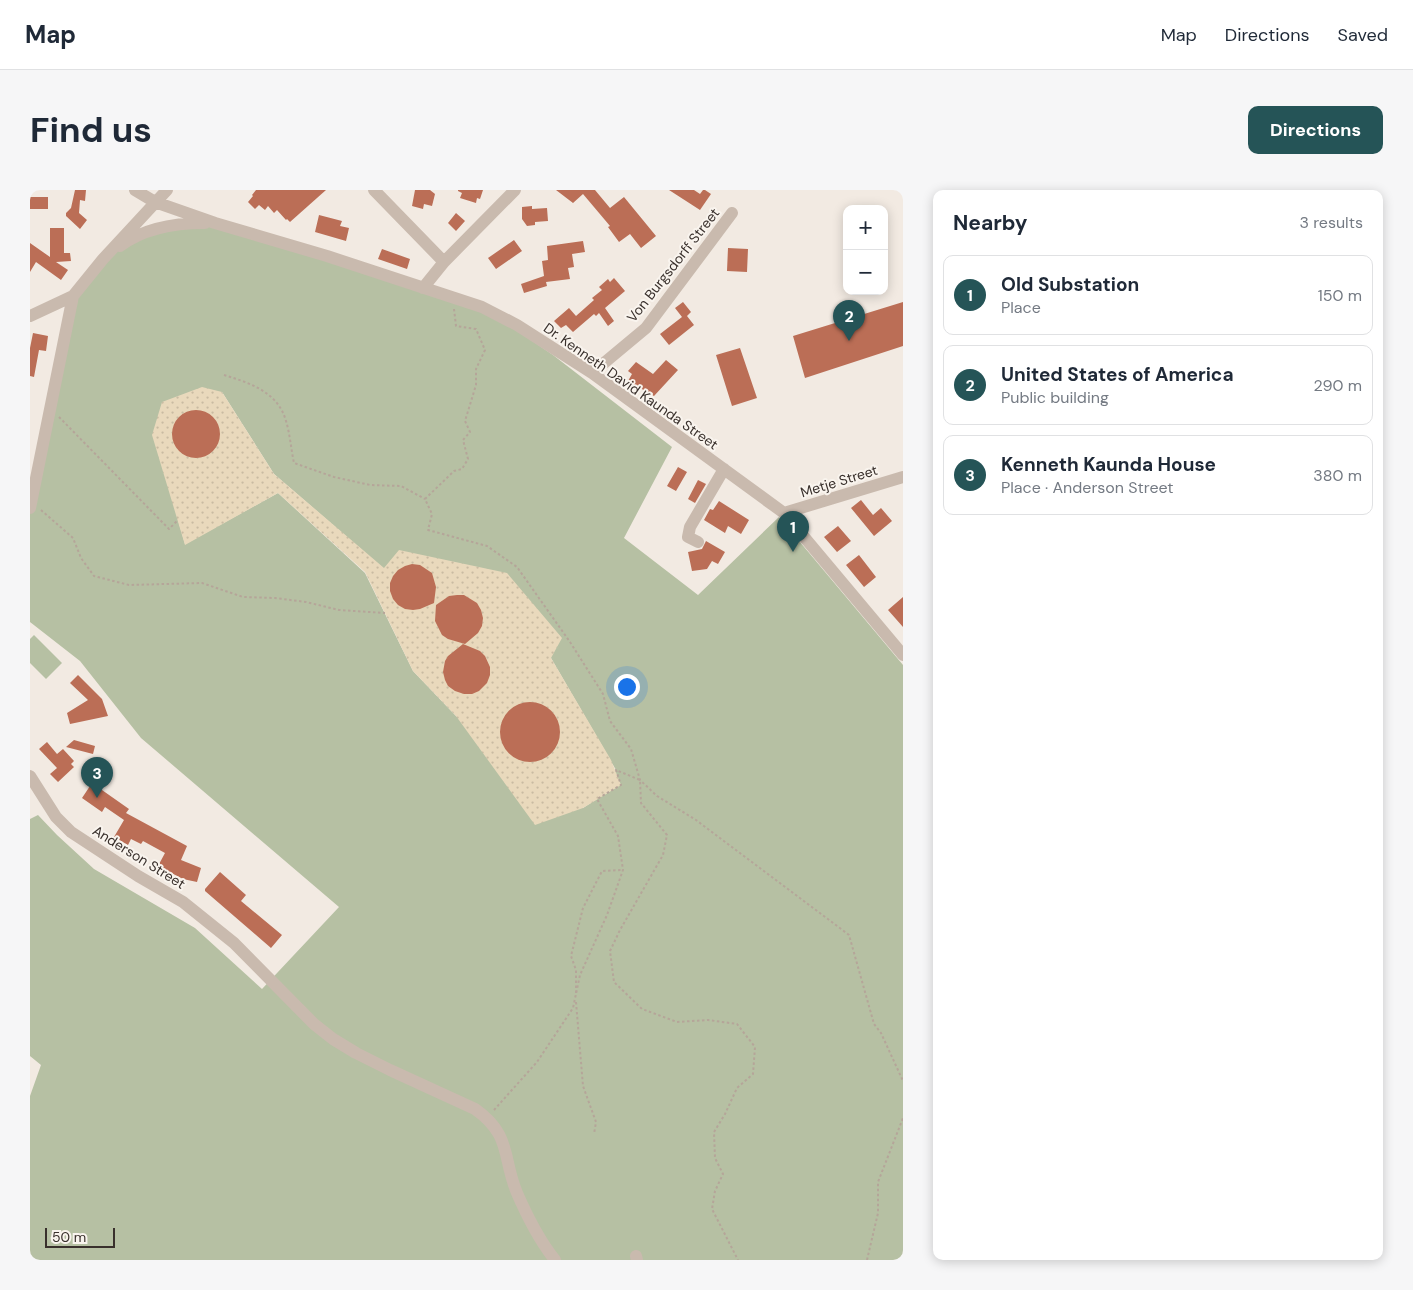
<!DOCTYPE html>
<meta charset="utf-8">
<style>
:root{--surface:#fff;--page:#f6f6f7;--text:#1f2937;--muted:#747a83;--line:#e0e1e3;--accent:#255457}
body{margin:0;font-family:"DM Sans",sans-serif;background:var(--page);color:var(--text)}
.controls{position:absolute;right:15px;top:15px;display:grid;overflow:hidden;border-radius:10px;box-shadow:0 2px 12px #0003}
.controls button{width:45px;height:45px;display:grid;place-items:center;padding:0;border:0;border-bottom:1px solid var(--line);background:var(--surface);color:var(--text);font:25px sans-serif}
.scale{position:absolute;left:15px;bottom:12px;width:70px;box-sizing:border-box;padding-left:5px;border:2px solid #39302c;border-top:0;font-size:14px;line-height:18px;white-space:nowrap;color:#39302c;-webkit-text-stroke:4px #f9f4ee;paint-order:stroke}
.you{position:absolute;left:596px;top:496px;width:18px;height:18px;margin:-12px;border:4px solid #fff;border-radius:50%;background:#1a73e8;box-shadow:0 0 0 8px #1a73e833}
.badge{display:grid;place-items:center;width:32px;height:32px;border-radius:50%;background:var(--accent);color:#fff;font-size:16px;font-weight:700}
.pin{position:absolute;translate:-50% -41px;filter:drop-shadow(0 1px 2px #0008)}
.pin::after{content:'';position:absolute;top:26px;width:18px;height:15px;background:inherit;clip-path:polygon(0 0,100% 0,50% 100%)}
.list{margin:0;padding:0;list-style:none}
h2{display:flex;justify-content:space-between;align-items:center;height:65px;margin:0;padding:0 20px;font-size:21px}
h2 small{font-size:16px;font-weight:400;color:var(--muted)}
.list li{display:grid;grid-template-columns:32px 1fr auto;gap:15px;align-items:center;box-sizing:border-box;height:80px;margin:0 10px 10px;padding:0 10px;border:1px solid var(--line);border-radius:10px}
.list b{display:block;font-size:19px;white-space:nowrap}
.list p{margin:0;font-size:16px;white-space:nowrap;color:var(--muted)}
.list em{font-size:16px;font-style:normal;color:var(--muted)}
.map{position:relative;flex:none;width:873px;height:1070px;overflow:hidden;border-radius:10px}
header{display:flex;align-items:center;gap:30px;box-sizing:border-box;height:70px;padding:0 25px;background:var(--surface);border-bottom:1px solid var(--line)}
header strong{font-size:24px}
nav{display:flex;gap:28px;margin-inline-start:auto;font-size:18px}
.intro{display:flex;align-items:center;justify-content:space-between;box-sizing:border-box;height:120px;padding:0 30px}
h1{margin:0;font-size:35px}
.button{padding:12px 22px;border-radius:10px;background:var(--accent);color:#fff;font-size:18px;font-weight:700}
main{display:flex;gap:30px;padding:0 30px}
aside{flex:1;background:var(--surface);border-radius:10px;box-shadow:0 2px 12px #0003}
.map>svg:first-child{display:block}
</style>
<header>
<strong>Map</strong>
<nav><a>Map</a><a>Directions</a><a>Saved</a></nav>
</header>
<div class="intro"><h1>Find us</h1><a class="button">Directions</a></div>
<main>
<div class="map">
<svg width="873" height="1070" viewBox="0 0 873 1070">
<defs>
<pattern id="sand-dots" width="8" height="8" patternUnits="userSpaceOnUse" patternTransform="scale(1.25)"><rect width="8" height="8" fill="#e9d9bc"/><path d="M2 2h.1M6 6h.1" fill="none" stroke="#c9bba2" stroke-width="1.8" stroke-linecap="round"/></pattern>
</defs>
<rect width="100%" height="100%" fill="#f2eae2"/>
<path fill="#b6c0a3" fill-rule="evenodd" d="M185,33L452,117L523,165L642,257L594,348L668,405L749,327L873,475V1070H0V906L11,875L0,866V629L8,625L27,645L64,679L165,738L232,799L309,717L111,548L50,471L0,432V318L43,106L73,69L127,38ZM192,202L244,284L354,379L521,468L586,580L567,609L553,618L426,526L383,481L335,383L248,303L155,354L148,330Z
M4,445L32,473L16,489L0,473V449Z"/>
<path fill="url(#sand-dots)" d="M172,197L192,202L244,284L354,378L369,360L477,383L532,448L521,468L581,570L591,595L553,618L505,635L426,526L383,481L335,382L248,303L155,355L122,245L132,212Z"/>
<path fill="#bb6e56" d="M45,0H56L55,11L50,10L49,23L57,30L50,39L36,26V23L41,18Z
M226,0H296L260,32L257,29L256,30L247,20L244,23L238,16L235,20L229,15L225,19L218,12L223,6L222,5Z
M385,0H400L405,4L402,16L394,14L393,19L382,16Z
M428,0H453L450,9L447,8L446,13L430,8L432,3L428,1Z
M526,0H565L580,18L594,7L626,46L611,58L600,44L589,52L578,37L580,36L553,4L543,13Z
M639,0H664L670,4L673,0H675L681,4L670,20Z
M0,7H18V19H0Z
M502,16V19L517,18L518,31L505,32V35L497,36L492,29V17Z
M426,23L435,31L426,41L418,33Z
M289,25L312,31L310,36L319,38L316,51L285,42Z
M20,38H34V63H40L41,71L26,72L38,80L31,90L6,72L0,82V53L20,67Z
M484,50L492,61L466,79L458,68Z
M553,51L555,62L542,64L544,77L538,78L540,89L516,92L517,96L494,103L491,94L514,86L512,71L518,70L517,56Z
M698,58L718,59L717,82L697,81Z
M352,59L380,69L377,79L348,69Z
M584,88L595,101L575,118L584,131L578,136L569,123L566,126L564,124L543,142L536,135L531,138L524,131L539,118L546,126L564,110L562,108L572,100L569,97L578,89L580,92Z
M653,112L661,122L657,126L664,135L639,155L630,144L652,127L645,118Z
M873,112V156L775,188L763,146Z
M3,143L18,146L16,161L9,160L4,187L0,186V158Z
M710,158L727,208L702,216L686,165Z
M636,170L648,180L624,206L598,191L602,184L598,181L606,172L623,184Z
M142 244a24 24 0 1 1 48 0a24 24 0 1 1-48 0Z
M648,277L657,282L646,301L637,296Z
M668,290L676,294L665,313L658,309Z
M831,310L843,325L851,318L862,331L844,346L821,318Z
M689,311L719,330L711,344L698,336L695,343L674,330L680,319L683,320Z
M808,336L821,351L807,362L794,347Z
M676,351L695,362L688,374L682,371L677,379L662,381L658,362L672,359Z
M829,365L846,387L834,397L816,375Z
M382,374L390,375L402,383L406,397L404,413L390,419L383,420L375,419L368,415L363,409L360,401V393L363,386L368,380L375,376Z
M427,405H434L447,413L451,420L453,428L452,436L448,443L435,454L418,449L412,445L405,431L406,415L419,406Z
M873,407V437L858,420Z
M433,454L450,461L455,466L460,477V485L457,493L449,501L442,504H434L425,501L418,496L415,490L413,482L415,471L418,466Z
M48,485L72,509L78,526L40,534L37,523L58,510L40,493Z
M470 542a30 30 0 1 1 60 0a30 30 0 1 1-60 0Z
M44,550L65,556L63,564L36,557Z
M17,552L27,564L33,559L44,571L41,574L44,577L28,592L20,584L27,578L9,559Z
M62,593L99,619L96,623L157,656L151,670L171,678L167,692L153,689L128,676L135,663L113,651L111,654L101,649L98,655L84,647L94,630L75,617L72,622L52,608Z
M190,682L216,705L211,711L252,745L241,758L175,701V699Z"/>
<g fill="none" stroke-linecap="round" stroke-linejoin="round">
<path stroke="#b5a599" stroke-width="2" stroke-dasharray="2.5 2.5" stroke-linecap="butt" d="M424,119L426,136L446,139L455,160L446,179V195L435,231L440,242L433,250L438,269L432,279L424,281L395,309L402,324L398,340L457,356L487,377L540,452L573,504L580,531L601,559L610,590L627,606L666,630L819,745L844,834L851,843L873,891
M194,185C220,193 248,202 256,231C260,244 261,259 264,273L304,287L340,295L371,296L395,309
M29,227L139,339L148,330
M11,320L43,348L51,368L64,386L99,395L172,393L213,407L245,408L276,412L309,420L355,423
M546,803V780L541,766L553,718L572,681L593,680
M546,812L553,896L566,932L564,944
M464,920L507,872L543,818L550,785L577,725L593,680L588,646L567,609L591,595L586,580L610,590L611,613L637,645L633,665L590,740L580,761L584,792L612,819L647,832L678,830L707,834L725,857L723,884L707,898L695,924L684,942L685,968L693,984L685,1001L682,1019L708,1070
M837,1070L848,1023V992L873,928"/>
<path stroke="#c9baae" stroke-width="12" d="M105,0L125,12L185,33L297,66L452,117L487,135L562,183L754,323L873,465
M344,0L414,72
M90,56C114,38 145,33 175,33
M393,98L414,72L485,0
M0,126L43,106L73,69L137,0
M562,183L616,138L702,23
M0,318L43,106
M754,323L873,287
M668,352L658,347L660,337L694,279
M0,586L26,627L41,642L108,686L153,712L204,753L284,834L303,849L326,863L360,880L445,919C482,945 472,967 487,1003C497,1026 509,1050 525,1070
M606,1066L607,1070"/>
</g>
<g text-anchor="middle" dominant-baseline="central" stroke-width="4" stroke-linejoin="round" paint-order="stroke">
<g font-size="14" fill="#39302c" stroke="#f9f4ee">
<text transform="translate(643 75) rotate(-52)">Von Burgsdorff Street</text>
<text transform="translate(601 196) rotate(35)">Dr. Kenneth David Kaunda Street</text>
<text transform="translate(809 291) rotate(-17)">Metje Street</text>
<text transform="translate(109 667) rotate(32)">Anderson Street</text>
</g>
</g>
</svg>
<div class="controls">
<button>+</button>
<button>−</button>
</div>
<div class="scale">50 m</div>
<div class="you"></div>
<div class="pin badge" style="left:763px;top:362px">1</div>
<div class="pin badge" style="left:819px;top:151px">2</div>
<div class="pin badge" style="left:67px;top:608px">3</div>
</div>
<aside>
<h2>Nearby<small>3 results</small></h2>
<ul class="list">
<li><span class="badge">1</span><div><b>Old Substation</b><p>Place</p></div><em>150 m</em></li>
<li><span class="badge">2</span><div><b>United States of America</b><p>Public building</p></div><em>290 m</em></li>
<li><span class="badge">3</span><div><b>Kenneth Kaunda House</b><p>Place · Anderson Street</p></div><em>380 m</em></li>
</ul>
</aside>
</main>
